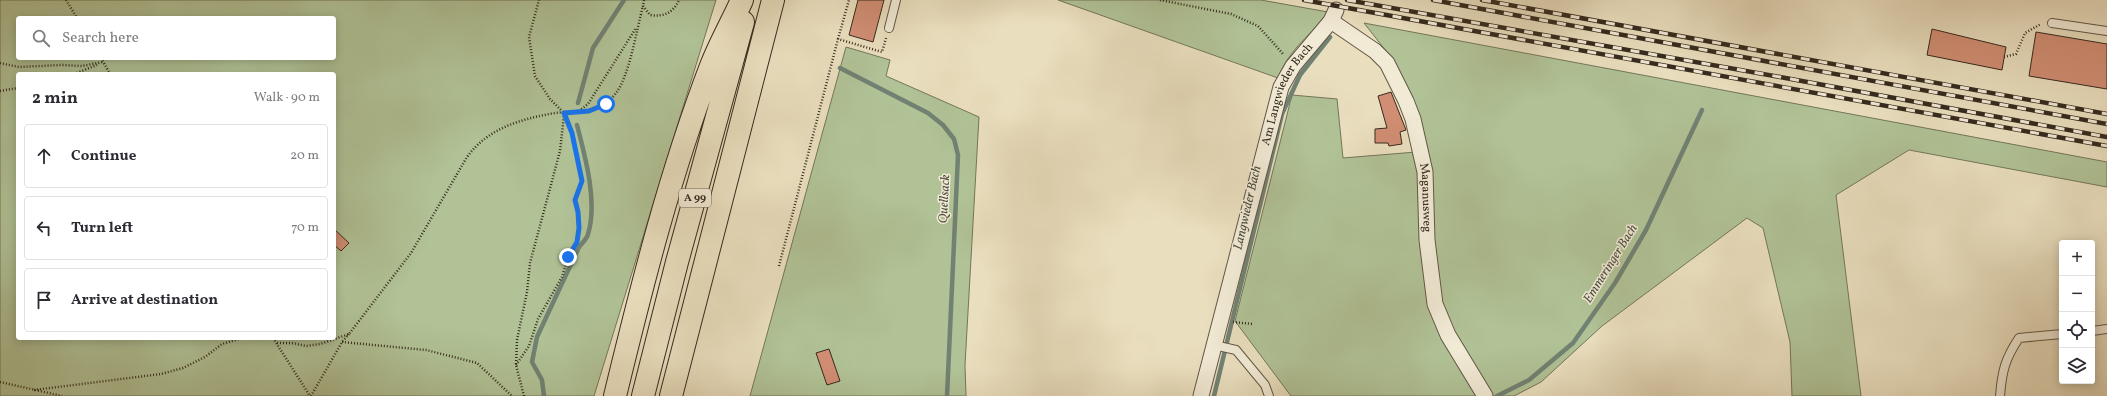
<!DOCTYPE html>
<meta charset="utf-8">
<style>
:root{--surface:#fff;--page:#f2f2f3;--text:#2b2b33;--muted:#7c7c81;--line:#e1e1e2}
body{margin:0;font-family:Vollkorn,serif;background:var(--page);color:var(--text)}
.controls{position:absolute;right:12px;bottom:12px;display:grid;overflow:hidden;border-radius:4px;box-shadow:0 2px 10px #0003}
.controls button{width:36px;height:36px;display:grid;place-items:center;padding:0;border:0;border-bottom:1px solid var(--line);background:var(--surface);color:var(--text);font:20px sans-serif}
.stop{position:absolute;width:12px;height:12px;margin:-9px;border:3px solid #1a73e8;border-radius:50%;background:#fff}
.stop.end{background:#1a73e8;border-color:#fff;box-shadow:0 1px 4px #0008}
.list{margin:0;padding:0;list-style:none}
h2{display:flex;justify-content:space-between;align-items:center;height:52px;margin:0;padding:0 16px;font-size:17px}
h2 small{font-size:13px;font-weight:400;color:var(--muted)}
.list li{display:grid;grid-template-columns:26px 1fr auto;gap:12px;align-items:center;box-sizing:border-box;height:64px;margin:0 8px 8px;padding:0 8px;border:1px solid var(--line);border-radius:4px}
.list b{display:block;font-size:15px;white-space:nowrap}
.list em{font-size:13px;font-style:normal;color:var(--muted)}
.icon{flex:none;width:22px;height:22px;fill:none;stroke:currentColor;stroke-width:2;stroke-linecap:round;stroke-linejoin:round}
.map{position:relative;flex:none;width:2107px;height:396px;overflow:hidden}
.search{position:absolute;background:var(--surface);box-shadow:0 2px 10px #0003;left:16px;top:16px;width:320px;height:44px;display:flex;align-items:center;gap:10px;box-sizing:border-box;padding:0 14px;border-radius:4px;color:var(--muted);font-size:15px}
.panel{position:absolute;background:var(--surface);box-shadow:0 2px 10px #0003;left:16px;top:72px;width:320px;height:268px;border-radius:4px}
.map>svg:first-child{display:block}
</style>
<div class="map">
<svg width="2107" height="396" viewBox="0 0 2107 396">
<rect width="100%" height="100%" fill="#e9debe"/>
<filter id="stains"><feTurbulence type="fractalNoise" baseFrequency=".005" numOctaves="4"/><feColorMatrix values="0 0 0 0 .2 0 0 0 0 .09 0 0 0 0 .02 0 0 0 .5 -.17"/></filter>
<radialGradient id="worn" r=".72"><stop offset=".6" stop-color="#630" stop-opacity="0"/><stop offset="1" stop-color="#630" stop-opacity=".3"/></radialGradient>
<path fill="#b0c296" stroke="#73765a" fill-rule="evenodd" d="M0,0H716L594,396H0ZM18,18H334V58H18ZM18,74H334V338H18Z
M1058,0H1261L1328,12L1326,19C1306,37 1288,52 1278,78Z
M1364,23L2107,162V187L1909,150L1836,195L1861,396H1792L1790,342L1763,228L1747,218L1602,326L1541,382L1514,396H1487L1436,295L1431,198L1386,51Z
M846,47L890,60L886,76L979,117L965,365L966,396H750Z
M1292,95L1337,99L1343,158L1416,152L1419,159L1425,264L1481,396H1291L1235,321Z"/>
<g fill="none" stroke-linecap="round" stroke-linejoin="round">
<path stroke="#718273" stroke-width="4.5" d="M840,68L928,113L943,125L954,139L958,155L947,396
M578,103L593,48L624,0
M544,396L542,380L532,362L537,337L579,247C582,243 587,239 588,234C598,202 585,156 577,125
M1214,396L1282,114L1300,75L1330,37
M1497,396L1529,380L1573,343L1615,283L1646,230L1702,110"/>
</g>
<path fill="#d18e74" stroke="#362a1e" d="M858,0H884L873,42L849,35Z
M1932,29L2006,47L2002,70L1927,55Z
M2036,32L2107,44V89L2029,76Z
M1391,92L1406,130L1400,132L1402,144L1389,146L1388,143H1375V129L1387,128L1378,96Z
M334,229L349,243L341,251L334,245Z
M829,349L840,381L827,385L816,353Z"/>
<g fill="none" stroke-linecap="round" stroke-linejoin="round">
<g stroke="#635746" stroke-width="10">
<path id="service" d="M2052,23L2107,31
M889,28L896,0
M2092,331L2107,329
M1214,345L1236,350L1265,385L1269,396
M2000,396C2002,371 2005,359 2019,338L2062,334"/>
</g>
<g stroke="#635746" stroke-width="17">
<g id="minor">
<path id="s1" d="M1331,21L1375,51L1387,63L1406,101L1413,119L1425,172L1427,240L1435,304L1448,335L1485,396"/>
<path id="s2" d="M1201,396L1281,87L1293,66L1331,21L1336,10"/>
</g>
</g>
<g stroke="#362a1e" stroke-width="24">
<path id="motorway" d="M615,396C642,285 670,173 711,66C720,43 732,22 742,0
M643,396L677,262L743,22
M671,396L773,0"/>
</g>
<path stroke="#362a1e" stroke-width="2.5" stroke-dasharray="1 2" stroke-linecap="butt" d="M66,0L77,18
M644,0L643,6L650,15C664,17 673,13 679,0
M1160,0L1231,14L1258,26L1284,55
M838,39L849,0
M2004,57L2016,54L2025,33L2041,24
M101,58L110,74
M0,63L19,67L61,65L82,66L103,62
M74,74L97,65
M0,91L18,88
M579,111L588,104L636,28
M779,266L838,39L882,52L886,38
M1233,322L1253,324
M273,338L310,396
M342,342L426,350L477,363L512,396
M277,343H292L306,346L320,344L349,334L411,253L467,157C488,128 521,119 555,113C578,110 600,114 616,93C629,77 637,28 643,6
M516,365L529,346L538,319L562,277L568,257L577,242L579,228L578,212L575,200L582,181L572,133L564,113L550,99L535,76L529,37L539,0
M0,382L62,396
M34,390L161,374L183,368L205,357L222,344L242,338
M311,396L342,342L349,334
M524,396L516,365L517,340L527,292L530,263L560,151L564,115"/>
<use href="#service" stroke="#f1ead5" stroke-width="8"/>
<use href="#minor" stroke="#f1ead5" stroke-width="15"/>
<use href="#motorway" stroke="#e9debe" stroke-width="22"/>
<g stroke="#362a1e" stroke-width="4.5">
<path id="rail" d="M1304,0L2107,146
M1347,0L1780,77L2107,137
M1433,0L2107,124
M1482,0L2107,114"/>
</g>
<use href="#rail" stroke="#f1ead5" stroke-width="3" stroke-dasharray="9" stroke-linecap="butt"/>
</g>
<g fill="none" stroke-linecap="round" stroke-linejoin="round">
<path stroke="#1a73e8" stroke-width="5" d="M568,257L577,242L579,228L578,212L575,200L582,181L572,133L564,113L589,111L606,104"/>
</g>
<g text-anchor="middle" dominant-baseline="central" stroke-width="3" stroke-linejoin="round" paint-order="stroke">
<rect fill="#f1ead5" stroke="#6e6455" stroke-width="1" x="679" y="189" width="32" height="18" rx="3"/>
<g font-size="11" font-weight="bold" fill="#362a1e">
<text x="695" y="198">A 99</text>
</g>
<g font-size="12" fill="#362a1e" stroke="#f1ead5">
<text stroke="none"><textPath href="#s2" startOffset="315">Am Langwieder Bach</textPath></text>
<text stroke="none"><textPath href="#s1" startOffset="212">Maganusweg</textPath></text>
</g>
<g font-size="13" font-style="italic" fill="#4f4f41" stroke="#f1ead5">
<text transform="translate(945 199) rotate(-87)">Quellsack</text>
<text transform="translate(1248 208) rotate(-77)">Langwieder Bach</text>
<text transform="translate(1611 264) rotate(-58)">Emmeringer Bach</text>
</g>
</g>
<rect width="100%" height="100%" filter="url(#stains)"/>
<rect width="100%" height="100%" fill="url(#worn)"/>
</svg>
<div class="controls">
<button>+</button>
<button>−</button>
<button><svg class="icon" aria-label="locate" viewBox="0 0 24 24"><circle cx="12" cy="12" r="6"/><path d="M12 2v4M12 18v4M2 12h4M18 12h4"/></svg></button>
<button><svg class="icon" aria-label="layers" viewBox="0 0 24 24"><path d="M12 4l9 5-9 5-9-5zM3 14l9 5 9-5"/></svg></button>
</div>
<div class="stop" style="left:606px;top:104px"></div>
<div class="stop end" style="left:568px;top:257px"></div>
<div class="search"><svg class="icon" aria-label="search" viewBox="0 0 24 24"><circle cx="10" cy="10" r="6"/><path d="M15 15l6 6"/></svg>Search here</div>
<section class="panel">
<h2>2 min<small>Walk · 90 m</small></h2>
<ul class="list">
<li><svg class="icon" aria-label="ahead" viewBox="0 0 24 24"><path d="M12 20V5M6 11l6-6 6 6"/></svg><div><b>Continue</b></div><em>20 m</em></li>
<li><svg class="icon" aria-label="left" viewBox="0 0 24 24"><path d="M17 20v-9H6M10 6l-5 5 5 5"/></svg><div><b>Turn left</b></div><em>70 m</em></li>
<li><svg class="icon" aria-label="arrive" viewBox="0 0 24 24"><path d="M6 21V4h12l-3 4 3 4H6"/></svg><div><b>Arrive at destination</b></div></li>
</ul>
</section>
</div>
